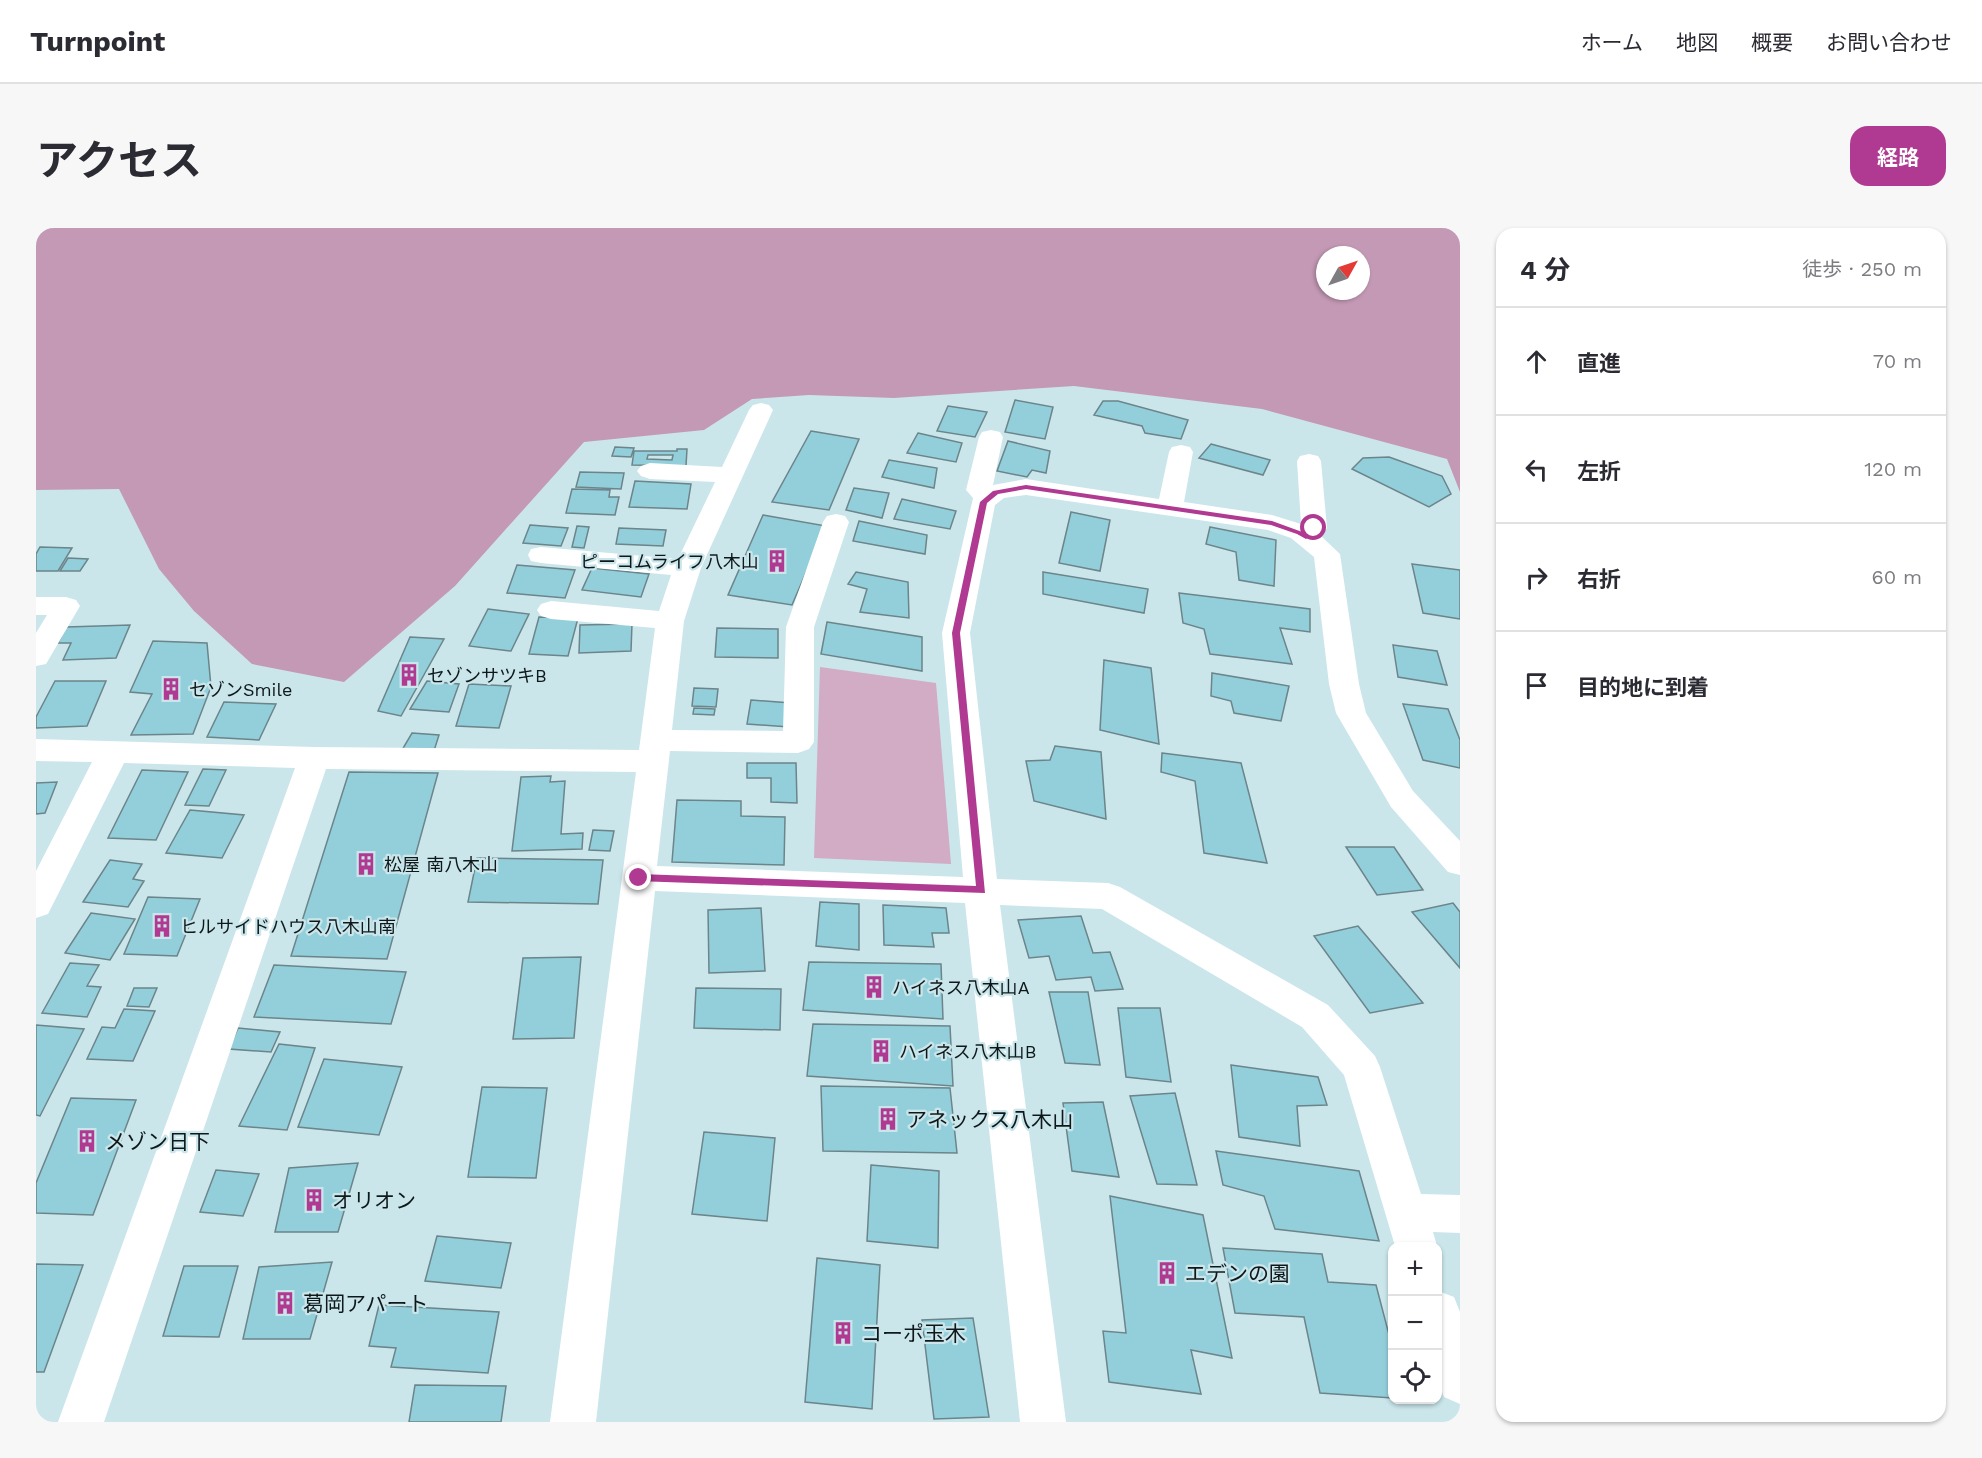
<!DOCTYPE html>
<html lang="ja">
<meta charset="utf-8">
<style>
:root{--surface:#fff;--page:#f7f7f7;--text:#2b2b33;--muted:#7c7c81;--line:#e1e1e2;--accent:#b03a91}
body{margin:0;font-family:"Work Sans","Noto Sans JP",sans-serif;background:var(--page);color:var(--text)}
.controls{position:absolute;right:18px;bottom:18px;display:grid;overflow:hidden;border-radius:12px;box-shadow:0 2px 4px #0004}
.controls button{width:54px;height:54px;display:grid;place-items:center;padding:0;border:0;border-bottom:2px solid var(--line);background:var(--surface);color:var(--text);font:30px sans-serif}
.compass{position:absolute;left:1280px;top:18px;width:54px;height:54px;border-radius:50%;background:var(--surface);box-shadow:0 2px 4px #0004;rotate:50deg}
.stop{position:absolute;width:18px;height:18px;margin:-14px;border:4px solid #b03a91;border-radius:50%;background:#fff}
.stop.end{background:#b03a91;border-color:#fff;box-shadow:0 2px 6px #0008}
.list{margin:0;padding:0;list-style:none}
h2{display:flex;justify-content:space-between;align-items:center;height:78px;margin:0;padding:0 24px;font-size:26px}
h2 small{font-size:20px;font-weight:400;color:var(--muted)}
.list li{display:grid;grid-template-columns:39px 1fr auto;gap:18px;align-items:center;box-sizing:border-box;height:108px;padding:0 24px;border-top:2px solid var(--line)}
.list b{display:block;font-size:22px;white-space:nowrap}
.list em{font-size:20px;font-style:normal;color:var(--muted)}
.icon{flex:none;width:33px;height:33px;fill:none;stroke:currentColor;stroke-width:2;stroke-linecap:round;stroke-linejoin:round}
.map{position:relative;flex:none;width:1424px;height:1194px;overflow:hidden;border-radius:18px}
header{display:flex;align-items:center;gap:36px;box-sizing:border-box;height:84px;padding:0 30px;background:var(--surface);border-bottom:2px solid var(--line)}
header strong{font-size:28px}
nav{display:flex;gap:33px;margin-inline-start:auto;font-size:21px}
.intro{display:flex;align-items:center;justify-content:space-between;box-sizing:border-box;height:144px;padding:0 36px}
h1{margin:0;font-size:42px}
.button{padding:15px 27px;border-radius:18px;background:var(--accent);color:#fff;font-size:21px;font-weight:700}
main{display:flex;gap:36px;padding:0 36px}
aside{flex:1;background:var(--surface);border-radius:18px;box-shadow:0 2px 4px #0004}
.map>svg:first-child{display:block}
</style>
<header>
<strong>Turnpoint</strong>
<nav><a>ホーム</a><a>地図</a><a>概要</a><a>お問い合わせ</a></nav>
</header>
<div class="intro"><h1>アクセス</h1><a class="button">経路</a></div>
<main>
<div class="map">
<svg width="1424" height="1194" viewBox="0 0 1424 1194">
<rect width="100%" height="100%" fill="#cae6eb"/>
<path fill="#d2abc4" d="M784,439L900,455L915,636L778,630Z"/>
<path fill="#c499b5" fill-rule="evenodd" d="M0,0H1424V264L1411,231L1226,181L1038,158L858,170L773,167L716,171L668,202L548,214L419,358L308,454L216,436L158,383L123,341L83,261L0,262ZM1289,27H1325V63H1289Z"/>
<path fill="#93cfdb" stroke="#6b858a" stroke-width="1.5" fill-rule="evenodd" d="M979,172L1017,179L1009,211L969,204Z
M1067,173H1082L1152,192L1145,211L1109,205L1106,198L1058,187Z
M912,178L951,184L939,209L901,203Z
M775,203L823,211L793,282L736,274Z
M882,205L926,215L920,234L871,225Z
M972,213L1014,223L1010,245L996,242L991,249L961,243Z
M1175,216L1234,232L1227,247L1163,230Z
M579,219L598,220L595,229L576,228Z
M641,221H651L650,238L596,237L598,223H641ZM612,227H637L636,232L611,231Z
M1353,229L1406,248L1415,266L1393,279L1316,241L1327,230Z
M853,232L901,240L898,260L846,249Z
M544,244L588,245L585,261L540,259Z
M599,253L655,256L651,281L593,279Z
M818,260L853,265L846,290L810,282Z
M536,261L574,262L573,269H583L579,287L530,285Z
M866,271L920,283L914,301L858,291Z
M1035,284L1074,292L1064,343L1023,335Z
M727,287L790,298L756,377L692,367Z
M823,293L891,307L889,326L817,313Z
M494,297L532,300L525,318L487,315Z
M541,298L553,299L548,320L536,319Z
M1174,299L1240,312L1238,358L1203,352L1200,324L1170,316Z
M583,300L630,302L627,318L580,316Z
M4,319L36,320L22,343H0V326Z
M32,330L52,331L44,343H24Z
M1376,336L1424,342V391L1387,385Z
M481,337L539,342L529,370L471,365Z
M556,340L613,346L605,369L546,362Z
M820,344L872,354L873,390L824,384L831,361L812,356Z
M1007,344L1112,361L1108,385L1007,366Z
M1143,365L1274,381V404L1244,400L1256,436L1174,426L1168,401L1147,395Z
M452,381L493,386L475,423L433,418Z
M503,389L542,390L532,428L493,426Z
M791,394L886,409V443L785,426Z
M596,396L595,423L543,425L544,397Z
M94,397L80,430L27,432L35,415H22L30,399Z
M681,400L742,401V430L679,429Z
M374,409L408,411L365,488L342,483Z
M117,413L171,415L175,459L157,506L95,507L116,466L94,464Z
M1357,417L1401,423L1411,457L1362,449Z
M1068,432L1115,440L1123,516L1064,502Z
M1176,445L1253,458L1245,493L1198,485L1195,473L1175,468Z
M19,453H70L51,498L0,500V489Z
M391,453L423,456L413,484L374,481Z
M433,456L475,458L463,500L420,498Z
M658,460L682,461L680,479L656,478Z
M715,472L755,475L753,499L711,496Z
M188,474L240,476L223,512L171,509Z
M1367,476L1412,481L1424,512V540L1387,532Z
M658,480L679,481L678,487L657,486Z
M376,505L403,507L397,526L366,522Z
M1019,518L1065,524L1070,591L998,573L990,533L1014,532Z
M1126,525L1205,535L1231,635L1168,625L1159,553L1125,544Z
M711,535H760L761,575L735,574V550H711Z
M167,541L190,542L173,578L149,577Z
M106,542L152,544L120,612L72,610Z
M313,544L402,545L351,731L255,728Z
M515,548L514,554L529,553L525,606L547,605L546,621L476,623L485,549Z
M21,554L9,585L0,586V555Z
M641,572L705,573V588L749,589L748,637L636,634Z
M154,582L208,587L186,630L130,625Z
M557,602L578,603L574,623L553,622Z
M1310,619H1358L1387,662L1341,667Z
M441,630L567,632L562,676L432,674Z
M74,632L106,636L97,651L108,653L92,679L47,674Z
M112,669L164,671L141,728L88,726Z
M784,674L823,676V722L780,718Z
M1417,675L1424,684V740L1376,684Z
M847,677L910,680L913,705H896L898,719L848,717Z
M725,680L729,743L673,745L672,682Z
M55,685L99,691L74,732L29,725Z
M1045,688L1057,725L1074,724L1087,761L1059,763L1055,749L1020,752L1013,728L993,730L982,692Z
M1322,698L1387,775L1334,785L1278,708Z
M545,729L538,810L477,811L487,730Z
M773,734L905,736L907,791L767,782Z
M34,735L63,737L51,758L65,759L51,789L6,785Z
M238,737L370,744L355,796L218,789Z
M98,760H121L113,779L91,778Z
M660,760L745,761L744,802L658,800Z
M1013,764H1052L1064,837L1029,835Z
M1082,780H1124L1135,854L1090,849Z
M88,781L119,783L97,833L51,831L66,799L79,800Z
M777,796L914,798L917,858L771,848Z
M0,797L48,801L4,888L0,887Z
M202,800L244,804L235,824L193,821Z
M243,816L279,820L251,902L203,898Z
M288,831L366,839L343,907L262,899Z
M1195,837L1282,849L1291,877L1261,878L1264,918L1203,909Z
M785,858L914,860L921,925L787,923Z
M446,859L511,860L500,950L432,949Z
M1139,865L1161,957L1121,956L1094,868Z
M35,870L100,872L57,987L0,985V955Z
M1067,874L1083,949L1036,943L1027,875Z
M668,904L739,910L731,993L656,986Z
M1180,923L1323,943L1343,1013L1239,1001L1228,968L1187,957Z
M322,935L302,1004H239L253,940Z
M835,937L903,943L902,1020L831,1013Z
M180,942L223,946L207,988L164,984Z
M1074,968L1167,987L1196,1130L1155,1122L1165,1166L1073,1154L1067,1103L1090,1105Z
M401,1008L475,1015L465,1060L389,1053Z
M1187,1020L1286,1026L1292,1054L1340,1057L1356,1118V1170L1284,1165L1268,1089L1199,1085Z
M781,1030L844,1037L836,1181L769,1174Z
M296,1034L274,1111H207L223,1039Z
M0,1036L47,1037L8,1144H0Z
M148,1038H202L183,1109L127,1108Z
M343,1077L463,1084L452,1145L355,1139L360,1120L333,1118Z
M937,1090L953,1189L898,1191L886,1092Z
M379,1157L470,1158L465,1194H373Z"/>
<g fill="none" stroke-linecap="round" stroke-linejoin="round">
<path fill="#fff" fill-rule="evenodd" d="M725,175L733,177L737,182L665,340L648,393L636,502L747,503L750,399L787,294L791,288L800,286L809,288L813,294L778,399V514L773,521L762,525L634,523L621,638L927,649L906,405L937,270L930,262L943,209L946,204L955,202L964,204L967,209L957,257L990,251L1123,271L1133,224L1136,219L1145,217L1154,219L1157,224L1148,274L1236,287L1265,296L1261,233L1264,228L1273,226L1282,228L1285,233L1291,300L1285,308L1304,326L1323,456L1330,485L1377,563L1424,613V647L1412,644L1355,579L1300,485L1293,456L1278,329L1255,310L1232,302L990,267L968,270L959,277L934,405L961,651L1072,655L1084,659L1292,777L1339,828L1344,839L1385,966L1424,967V1005L1397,1004L1401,1018H1359L1308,847L1266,799L1066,681L964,677L1030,1194H984L929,675L619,663L560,1194H514L600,544L290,541L68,1194H22L259,540L88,535L12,686L0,690V643L56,534L0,533V511L278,519L603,522L619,400L515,391L505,388L501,382L505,376L515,373L623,383L635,347L505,335L495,333L492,327L495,321L505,319L642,331L679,254L614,251L605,248L601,243L605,238L614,235L686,239L713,182L717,177Z
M0,369H30L40,372L44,378L10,436L0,438V405L11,387H0Z
M1402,1063L1418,1069L1424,1084V1176L1408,1169L1402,1154Z"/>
</g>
<path fill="#b03a91" d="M990,257L1236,293L1269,305L1275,299L1282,300L1270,311L1261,306L1235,297L990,261L962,266L951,275L924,405L949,665L600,653L598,650L603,646L940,658L916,405L944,274L957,263Z"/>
<defs>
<g id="building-bare" transform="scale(1.8)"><path d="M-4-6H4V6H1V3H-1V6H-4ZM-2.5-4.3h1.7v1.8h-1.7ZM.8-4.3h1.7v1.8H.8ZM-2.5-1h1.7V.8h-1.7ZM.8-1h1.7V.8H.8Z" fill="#b03a91" stroke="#cae6eb" stroke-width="2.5" paint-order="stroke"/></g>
</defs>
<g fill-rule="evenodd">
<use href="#building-bare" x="741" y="333"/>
<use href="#building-bare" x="373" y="447"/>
<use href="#building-bare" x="135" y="461"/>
<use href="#building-bare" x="330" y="636"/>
<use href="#building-bare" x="126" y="698"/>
<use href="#building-bare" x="838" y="759"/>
<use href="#building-bare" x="845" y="823"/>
<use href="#building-bare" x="852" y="891"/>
<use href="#building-bare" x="51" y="913"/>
<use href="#building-bare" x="278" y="972"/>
<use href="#building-bare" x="1131" y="1045"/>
<use href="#building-bare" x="249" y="1075"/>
<use href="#building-bare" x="807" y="1105"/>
</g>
<g text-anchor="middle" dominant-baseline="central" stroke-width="4.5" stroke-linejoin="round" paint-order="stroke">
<g font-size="18" fill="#0e181a" stroke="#cae6eb" text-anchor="start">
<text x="723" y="333" text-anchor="end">ピーコムライフ八木山</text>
<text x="391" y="447">セゾンサツキB</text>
<text x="153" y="461">セゾンSmile</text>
<text x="348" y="636">松屋 南八木山</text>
<text x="144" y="698">ヒルサイドハウス八木山南</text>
<text x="856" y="759">ハイネス八木山A</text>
<text x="863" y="823">ハイネス八木山B</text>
</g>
<g font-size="21" fill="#0e181a" stroke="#cae6eb" text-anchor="start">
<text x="870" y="891">アネックス八木山</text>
<text x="69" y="913">メゾン日下</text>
<text x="296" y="972">オリオン</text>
<text x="1149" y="1045">エデンの園</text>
<text x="267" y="1075">葛岡アパート</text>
<text x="825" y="1105">コーポ玉木</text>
</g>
</g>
</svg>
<div class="controls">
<button>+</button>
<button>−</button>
<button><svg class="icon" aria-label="locate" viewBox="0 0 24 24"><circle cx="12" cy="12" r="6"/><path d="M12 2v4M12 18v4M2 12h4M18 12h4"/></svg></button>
</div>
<svg class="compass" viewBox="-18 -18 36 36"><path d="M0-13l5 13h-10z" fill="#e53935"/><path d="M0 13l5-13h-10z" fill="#7c7c81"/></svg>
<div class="stop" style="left:1278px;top:300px"></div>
<div class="stop end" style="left:603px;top:650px"></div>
</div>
<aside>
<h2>4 分<small>徒歩 · 250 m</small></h2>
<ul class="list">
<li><svg class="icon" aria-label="ahead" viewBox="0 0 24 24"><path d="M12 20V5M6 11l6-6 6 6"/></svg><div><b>直進</b></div><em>70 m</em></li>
<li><svg class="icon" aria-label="left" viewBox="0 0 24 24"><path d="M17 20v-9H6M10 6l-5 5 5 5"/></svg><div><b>左折</b></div><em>120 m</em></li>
<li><svg class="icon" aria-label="right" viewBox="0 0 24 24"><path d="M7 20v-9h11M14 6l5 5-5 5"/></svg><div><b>右折</b></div><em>60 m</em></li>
<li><svg class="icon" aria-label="arrive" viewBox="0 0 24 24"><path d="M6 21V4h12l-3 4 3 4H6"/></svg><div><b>目的地に到着</b></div></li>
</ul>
</aside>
</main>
